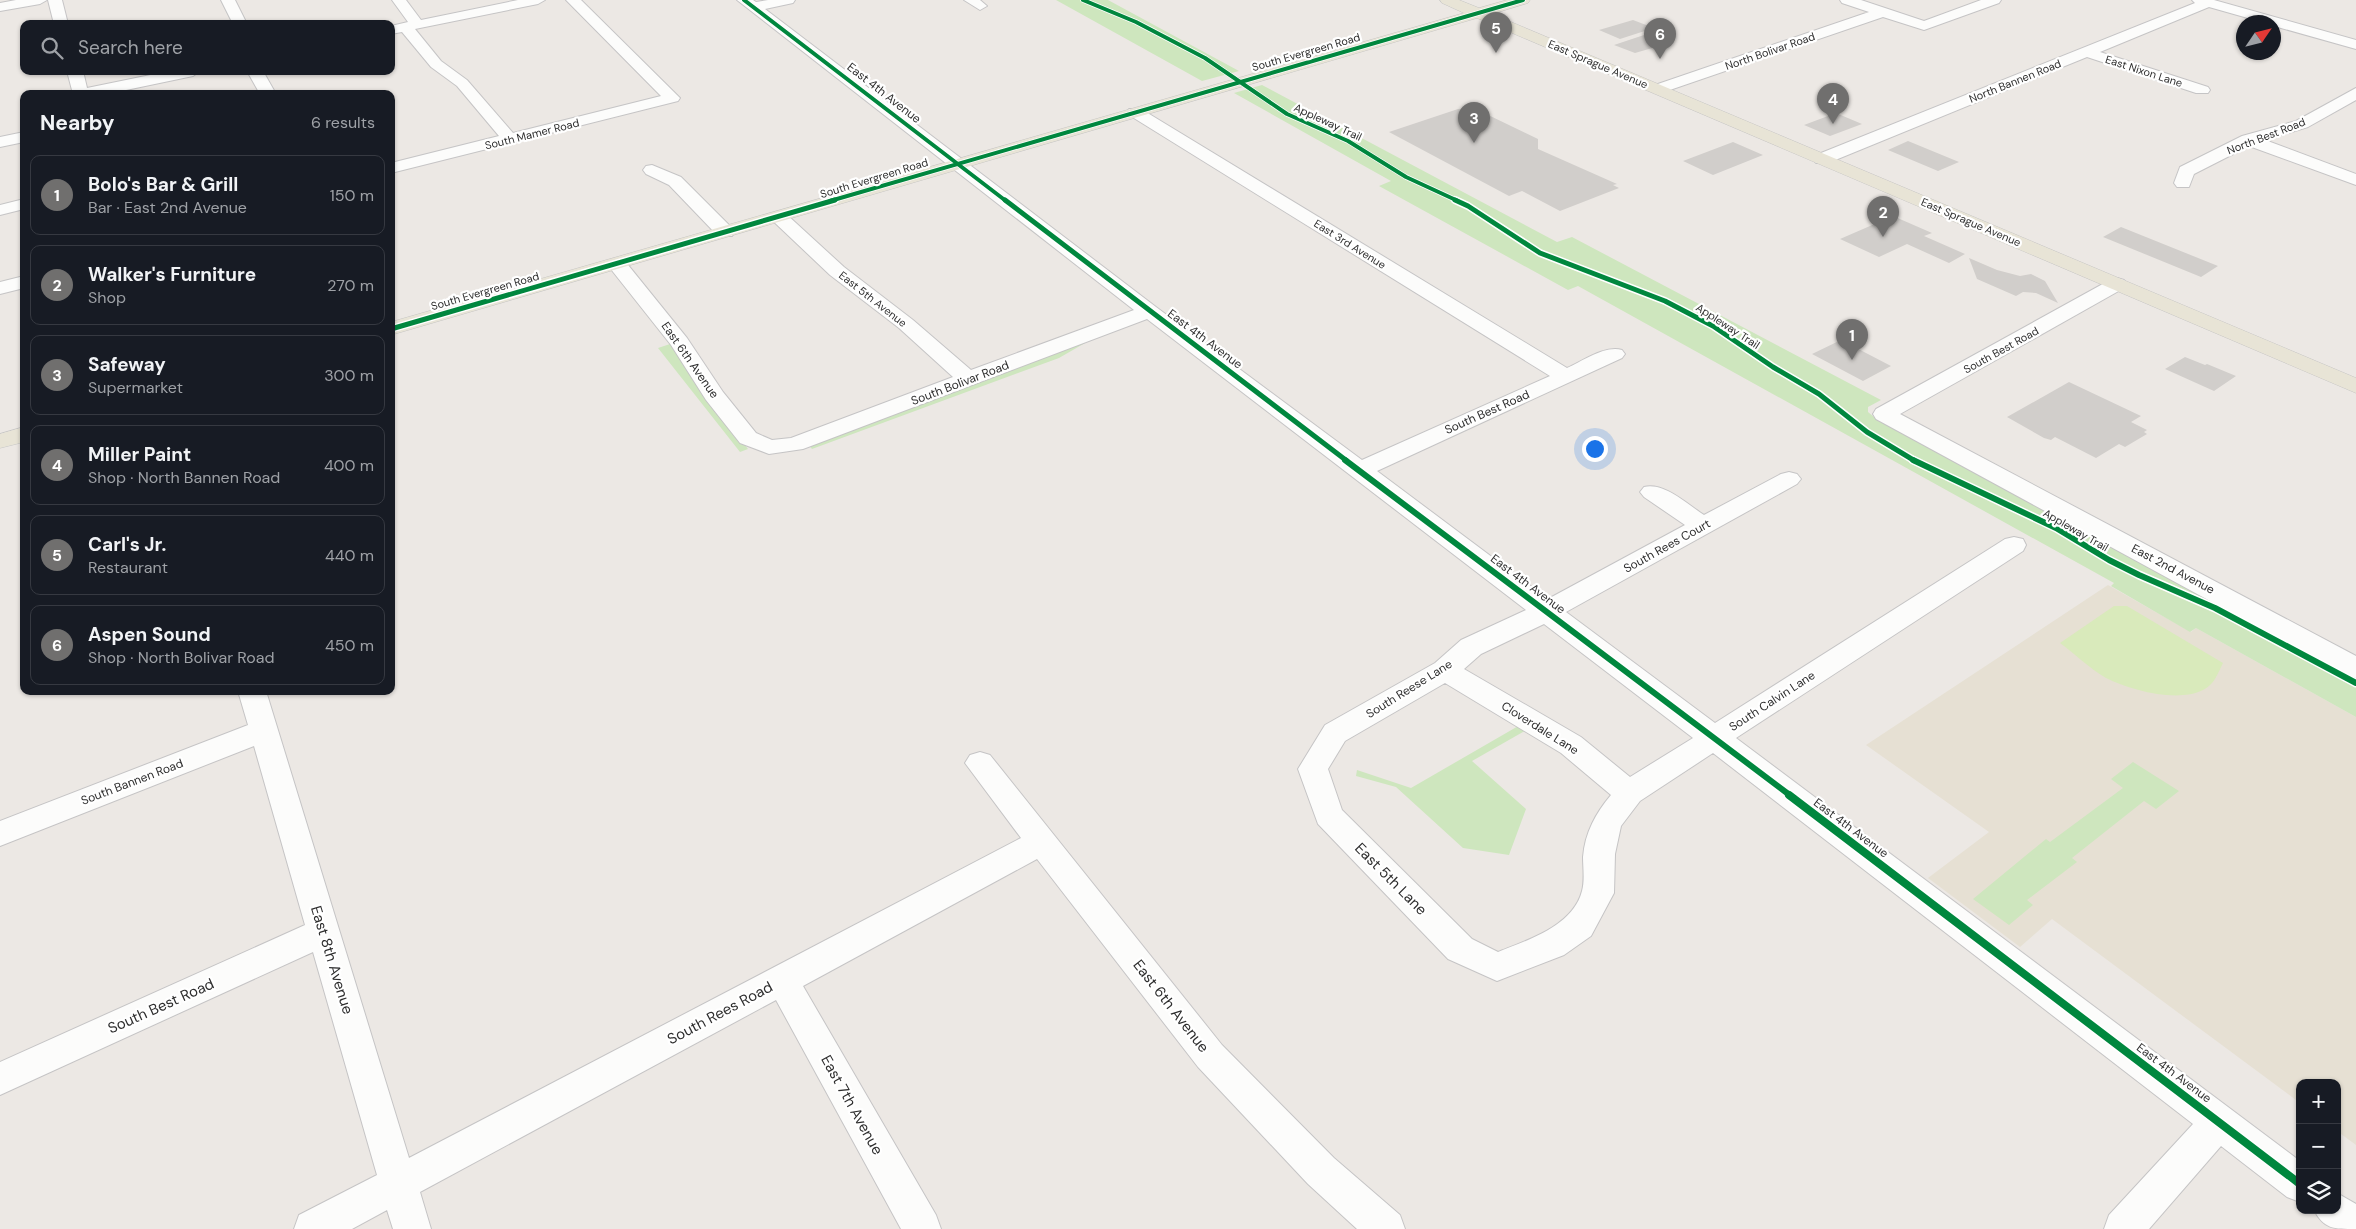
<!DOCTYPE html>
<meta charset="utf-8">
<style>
:root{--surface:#171b24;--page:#20242c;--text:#f1f3f6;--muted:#9ea1a6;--line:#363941;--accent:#706f6e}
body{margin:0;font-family:"DM Sans",sans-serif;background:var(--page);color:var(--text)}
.controls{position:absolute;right:15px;bottom:15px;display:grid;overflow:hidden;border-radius:10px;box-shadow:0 1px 4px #0004}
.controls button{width:45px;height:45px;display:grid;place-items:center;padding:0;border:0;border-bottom:1px solid var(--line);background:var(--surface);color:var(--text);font:25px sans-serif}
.compass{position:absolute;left:2236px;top:15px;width:45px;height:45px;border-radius:50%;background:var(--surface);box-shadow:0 1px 4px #0004;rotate:55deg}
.you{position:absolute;left:1594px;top:448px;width:18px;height:18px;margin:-12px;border:4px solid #fff;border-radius:50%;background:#1a73e8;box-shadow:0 0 0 8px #1a73e833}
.badge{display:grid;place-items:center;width:32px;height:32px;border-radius:50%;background:var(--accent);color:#fff;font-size:16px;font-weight:700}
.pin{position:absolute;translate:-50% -41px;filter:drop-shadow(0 1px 2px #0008)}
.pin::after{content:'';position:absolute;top:26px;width:18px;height:15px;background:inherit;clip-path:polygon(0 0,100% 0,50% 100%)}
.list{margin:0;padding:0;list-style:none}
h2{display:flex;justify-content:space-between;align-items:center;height:65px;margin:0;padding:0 20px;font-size:21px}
h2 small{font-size:16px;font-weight:400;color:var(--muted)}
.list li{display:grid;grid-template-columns:32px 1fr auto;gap:15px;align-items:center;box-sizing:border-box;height:80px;margin:0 10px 10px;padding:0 10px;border:1px solid var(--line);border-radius:10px}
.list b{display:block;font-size:19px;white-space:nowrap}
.list p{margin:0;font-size:16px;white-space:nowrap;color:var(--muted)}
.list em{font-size:16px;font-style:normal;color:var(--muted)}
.icon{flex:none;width:28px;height:28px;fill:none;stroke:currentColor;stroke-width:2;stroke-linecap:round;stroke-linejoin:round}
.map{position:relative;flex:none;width:2356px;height:1229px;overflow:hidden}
.search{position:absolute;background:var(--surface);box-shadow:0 1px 4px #0004;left:20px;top:20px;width:375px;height:55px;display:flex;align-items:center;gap:12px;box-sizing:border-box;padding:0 18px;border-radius:10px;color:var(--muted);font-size:19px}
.panel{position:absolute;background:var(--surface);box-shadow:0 1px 4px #0004;left:20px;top:90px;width:375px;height:605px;border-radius:10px}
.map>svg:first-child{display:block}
</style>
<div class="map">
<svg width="2356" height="1229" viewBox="0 0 2356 1229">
<rect width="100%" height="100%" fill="#ece8e4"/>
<path fill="#e6e0d3" d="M2108,585L2191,632L2196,628L2356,717V1145L2337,1131V1083H2300V1103L2052,919L2020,947L1928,878L1989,832L1866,745Z"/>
<path fill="#cee6be" d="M1056,0H1108L1239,71L1202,81Z
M1262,85L1557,242L1572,237L1881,400L1868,407V412L1874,417L2356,678V717L2196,628L2190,632L2111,586L2114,583L1578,286L1568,290L1379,186L1391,181L1234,93Z
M1094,335L1085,343L1059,358L812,449L808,444Z
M673,343L712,404L748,449L740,452L658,348Z
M1520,725L1528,729L1472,761L1526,809L1509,855L1463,848L1396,787L1356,776L1357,770L1411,788Z
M2133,762L2179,791L2156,809L2144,801L2072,858L2077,862L2027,900L2033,905L2009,925L1973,899L2046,839L2050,842L2123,788L2111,779Z"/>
<path fill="#d9eabb" d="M2114,606H2127L2223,663C2218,673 2214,685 2203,690C2177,703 2130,690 2106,678C2090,669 2075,654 2060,643Z"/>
<path fill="#d1cecb" d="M1633,20L1654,28L1620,39L1599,30Z
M1644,35L1666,44L1635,53L1614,45Z
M1458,109L1482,112L1538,139V149L1617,184L1613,185L1619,188L1560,211L1522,191L1509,196L1389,132Z
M1836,113L1862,124L1830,136L1804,125Z
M1908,141L1959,162L1938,171L1888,150Z
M1733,142L1763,155L1713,175L1683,161Z
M1893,216L1932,233L1924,236L1965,254L1949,263L1907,244L1879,257L1840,239Z
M2121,227L2218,266L2201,277L2103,237Z
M1969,258L1997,270L2020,276L2031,274L2045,281L2058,303L2036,293L2023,292L2016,296L1977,279Z
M1841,340L1891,366L1863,381L1812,354Z
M2185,357L2205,365L2207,364L2236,376L2214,391L2165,369Z
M2069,382L2141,416L2131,422L2147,430L2144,432L2147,434L2125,447L2119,444L2096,458L2055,437L2051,440L2044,438L2007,417Z"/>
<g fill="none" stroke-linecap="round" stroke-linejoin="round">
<g stroke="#c5c4c5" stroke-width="2">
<path id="minor" d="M16,0H47L40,4L0,11V3Z
M48,0H62L68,24H54Z
M221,0H235L247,24H233Z
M392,0H406L421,20L518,0H545L538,4L415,29L441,61L467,80L513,133L661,96L566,0H581L680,98L678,101L391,173V163L499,136L457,86L431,67L402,32L391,34V26L408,22Z
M737,0H753L756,2L768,0H795L793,3L765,9L1156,307L1362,460L1550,376L1129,115L1127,112L1129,109H1141L1567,368C1583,361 1605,345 1622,350L1625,354L1622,358L1377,471L1548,599L1685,525L1644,497L1640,492L1644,487C1664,482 1687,504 1704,515L1781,474L1789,472L1797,474L1801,479L1797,484L1566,612L1715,723L2005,539L2014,537L2023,539L2026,545L2023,551L1736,738L2300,1161V1202L2287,1197L2221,1146L2149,1229H2104L2109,1215L2193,1124L1713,753L1640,801L1621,826L1615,854L1614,893L1591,936L1564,955L1497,981L1448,959L1318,824L1298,769L1325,725L1435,663L1461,640L1526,610L1147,319L803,449L769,454L740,443L706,400L671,345L610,268L607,264L610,260L617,258L624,260L687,338L723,392L756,433L772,440L791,438L953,377L899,328L830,275L773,221L770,217L773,213H785L844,267L913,320L971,370L1134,310ZM1544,624L1693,738L1630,777L1581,737L1464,669L1481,654ZM1445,683L1561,753L1611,795C1596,813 1585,832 1583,857C1583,867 1585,881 1582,891C1573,926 1528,940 1498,952L1472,939L1342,810L1328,769L1345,741Z
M964,0H980L987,6L980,10Z
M1840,0H1861L1924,21L1981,0H2001L1999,3L1924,30L1883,17L1664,92H1652L1650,89L1652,86L1869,12L1842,3Z
M2192,0H2214L2356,40V49L2274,26V22H2262L2209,7L2100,52L2208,87L2210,90L2208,93H2196L2087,57L1828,163H1816L1813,159L1816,155L2195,3Z
M67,71H83L87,88L170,71H200L193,76L107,94H73Z
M247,71H263L276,94H260Z
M2356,88V100L2308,127L2265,140L2356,174V185L2249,146L2194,174L2189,187H2177L2174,183L2180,167L2242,136L2296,121Z
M24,132V142L0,147V137Z
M652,165L681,177L732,228L734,232L732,236H718L669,185L646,174L643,170L646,166Z
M24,199V209L0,215V205Z
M24,276V288L0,294V282Z
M2117,278L2124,280L2127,284L2124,288L1900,414L2356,656V678L2346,675L1876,419L1873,414L1876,409L2110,280Z
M238,691H266L409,1158L1021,838L965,763L970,755L980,752L990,755L1222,1045L1334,1158L1400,1215L1405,1229H1357L1308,1184L1198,1067L1037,859L803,986L936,1215L941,1229H901L776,1000L420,1192L431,1229H393L387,1210L352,1229H294L299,1215L377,1175L313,952L0,1095V1062L305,925L254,746L0,846V821L248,725Z
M2337,1193L2356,1204V1229C2333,1229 2324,1229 2314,1210H2337Z"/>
</g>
<g stroke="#c6c5c4" stroke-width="1">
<path id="major" d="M1440,0H1459L1479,8L1507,0H1530L1528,3L1492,14L2356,378V393L1477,18L391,335V322L1464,13L1442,3Z
M24,427V442L0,448V434Z"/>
</g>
<use href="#minor" fill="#fcfcfb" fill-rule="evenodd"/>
<use href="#major" fill="#e8e4d6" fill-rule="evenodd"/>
<g stroke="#fff" stroke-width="5.5">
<path id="cycleway-far3" d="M744,0L1006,201
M1083,0L1136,22L1205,58L1287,114L1348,141L1406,177L1458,201
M830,201L1523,0"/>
</g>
<g stroke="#fff" stroke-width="8">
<path id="cycleway-far2" d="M1005,200L1347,461
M1455,200L1468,206L1540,253L1665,301L1713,326L1773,367L1819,394L1867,432L1915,461
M391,329L835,200"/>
</g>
<g stroke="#fff" stroke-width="9">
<path id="cycleway-far1" d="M1345,460L1791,796
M1913,460L2056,528L2109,560L2139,575L2215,608L2356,683"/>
</g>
<g stroke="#fff" stroke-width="11">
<path id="cycleway" d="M1789,795L2300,1184"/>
</g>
<use href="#cycleway-far3" stroke="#00873e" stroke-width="4"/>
<use href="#cycleway-far2" stroke="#00873e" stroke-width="5"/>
<use href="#cycleway-far1" stroke="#00873e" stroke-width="6"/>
<use href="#cycleway" stroke="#00873e" stroke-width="8"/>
</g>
<g text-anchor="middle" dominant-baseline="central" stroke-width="4.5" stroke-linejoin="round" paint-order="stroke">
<g font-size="11" fill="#2e2e2e" stroke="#fff">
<text transform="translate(1770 51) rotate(-19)">North Bolivar Road</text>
<text transform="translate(1306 52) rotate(-16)">South Evergreen Road</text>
<text transform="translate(1598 64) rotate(23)">East Sprague Avenue</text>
<text transform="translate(2144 71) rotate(18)">East Nixon Lane</text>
<text transform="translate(2015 81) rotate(-22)">North Bannen Road</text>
<text transform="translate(1328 122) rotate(25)">Appleway Trail</text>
<text transform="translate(532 134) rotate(-14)">South Mamer Road</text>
<text transform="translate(2266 136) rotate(-21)">North Best Road</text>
<text transform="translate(874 178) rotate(-17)">South Evergreen Road</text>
<text transform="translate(1971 222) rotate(23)">East Sprague Avenue</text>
<text transform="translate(1350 244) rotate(32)">East 3rd Avenue</text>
<text transform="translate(485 291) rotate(-16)">South Evergreen Road</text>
<text transform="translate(873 299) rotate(38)">East 5th Avenue</text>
<text transform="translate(1728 326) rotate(33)">Appleway Trail</text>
<text transform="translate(2001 350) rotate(-29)">South Best Road</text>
<text transform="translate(2076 530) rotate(30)">Appleway Trail</text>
</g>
<g font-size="12" fill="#2e2e2e" stroke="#fff">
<text transform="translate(884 93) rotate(38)">East 4th Avenue</text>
<text transform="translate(1205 339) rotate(37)">East 4th Avenue</text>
<text transform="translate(690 360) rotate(55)">East 6th Avenue</text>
<text transform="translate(960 383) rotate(-21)">South Bolivar Road</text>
<text transform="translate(1487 412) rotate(-24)">South Best Road</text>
<text transform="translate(1667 546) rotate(-29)">South Rees Court</text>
<text transform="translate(2173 569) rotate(28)">East 2nd Avenue</text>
<text transform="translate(1528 584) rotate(37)">East 4th Avenue</text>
<text transform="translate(1409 689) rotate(-32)">South Reese Lane</text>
<text transform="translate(1772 701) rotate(-33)">South Calvin Lane</text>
<text transform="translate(1540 728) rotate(32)">Cloverdale Lane</text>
<text transform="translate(132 782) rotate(-21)">South Bannen Road</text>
<text transform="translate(1851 828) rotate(37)">East 4th Avenue</text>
<text transform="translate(2174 1073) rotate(37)">East 4th Avenue</text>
</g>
<g font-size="15" fill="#2e2e2e" stroke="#fff">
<text transform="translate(1391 879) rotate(45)">East 5th Lane</text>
<text transform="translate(332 960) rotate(73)">East 8th Avenue</text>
<text transform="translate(161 1006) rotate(-24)">South Best Road</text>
<text transform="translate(1171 1006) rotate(52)">East 6th Avenue</text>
<text transform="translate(720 1013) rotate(-28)">South Rees Road</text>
<text transform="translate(852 1105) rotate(61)">East 7th Avenue</text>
</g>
</g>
</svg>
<div class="controls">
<button>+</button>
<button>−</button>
<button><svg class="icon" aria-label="layers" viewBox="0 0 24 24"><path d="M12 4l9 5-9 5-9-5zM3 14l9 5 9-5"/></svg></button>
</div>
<svg class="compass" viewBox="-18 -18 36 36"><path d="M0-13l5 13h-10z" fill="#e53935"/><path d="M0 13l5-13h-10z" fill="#9ea1a6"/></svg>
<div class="you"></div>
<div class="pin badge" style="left:1852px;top:360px">1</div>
<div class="pin badge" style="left:1883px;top:237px">2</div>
<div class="pin badge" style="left:1474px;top:143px">3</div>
<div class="pin badge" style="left:1833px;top:124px">4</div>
<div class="pin badge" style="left:1496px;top:53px">5</div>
<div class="pin badge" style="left:1660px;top:59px">6</div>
<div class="search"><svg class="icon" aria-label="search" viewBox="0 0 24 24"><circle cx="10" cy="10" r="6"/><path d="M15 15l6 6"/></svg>Search here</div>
<section class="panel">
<h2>Nearby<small>6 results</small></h2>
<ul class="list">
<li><span class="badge">1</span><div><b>Bolo's Bar &amp; Grill</b><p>Bar · East 2nd Avenue</p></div><em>150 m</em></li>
<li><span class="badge">2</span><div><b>Walker's Furniture</b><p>Shop</p></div><em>270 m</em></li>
<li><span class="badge">3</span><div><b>Safeway</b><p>Supermarket</p></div><em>300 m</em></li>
<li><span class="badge">4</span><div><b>Miller Paint</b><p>Shop · North Bannen Road</p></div><em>400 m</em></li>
<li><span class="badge">5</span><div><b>Carl's Jr.</b><p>Restaurant</p></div><em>440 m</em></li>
<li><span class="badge">6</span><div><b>Aspen Sound</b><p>Shop · North Bolivar Road</p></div><em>450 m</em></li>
</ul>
</section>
</div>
